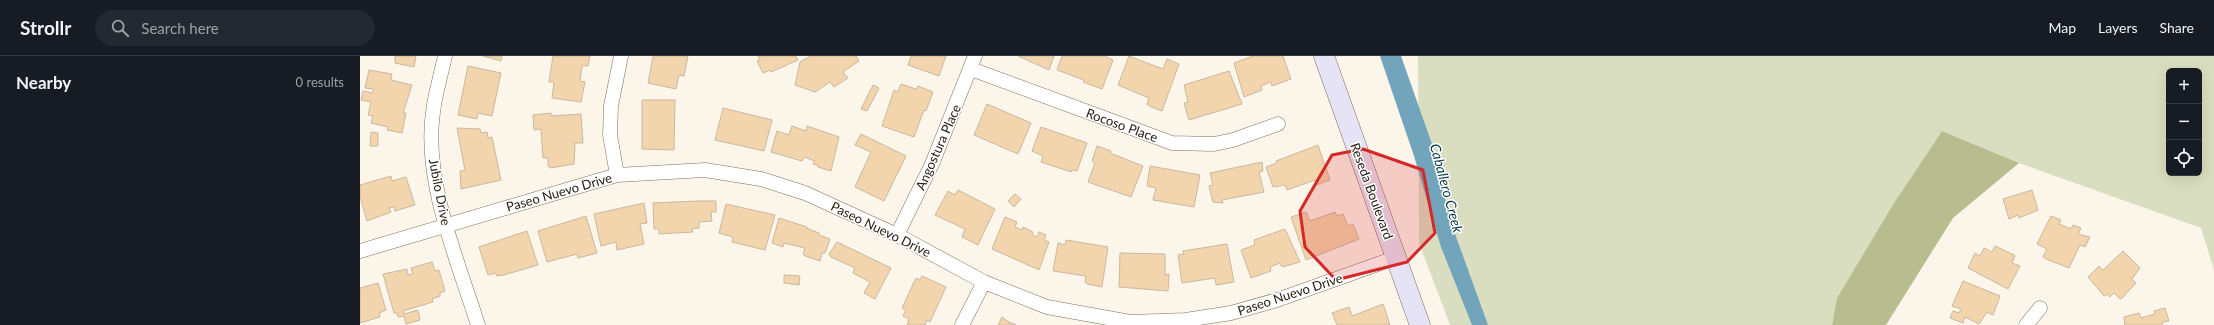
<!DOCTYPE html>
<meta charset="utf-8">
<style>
:root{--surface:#171b24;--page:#242831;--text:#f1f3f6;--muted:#9ea1a6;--line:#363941}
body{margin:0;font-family:Lato,sans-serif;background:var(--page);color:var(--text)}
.controls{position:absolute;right:12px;top:12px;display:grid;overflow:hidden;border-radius:6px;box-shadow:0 4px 16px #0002}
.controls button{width:36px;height:36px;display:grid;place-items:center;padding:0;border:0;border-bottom:1px solid var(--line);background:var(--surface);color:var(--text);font:20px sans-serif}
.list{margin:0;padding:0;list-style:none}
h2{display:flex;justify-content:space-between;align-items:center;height:52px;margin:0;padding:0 16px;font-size:17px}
h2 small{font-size:13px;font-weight:400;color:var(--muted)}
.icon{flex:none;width:22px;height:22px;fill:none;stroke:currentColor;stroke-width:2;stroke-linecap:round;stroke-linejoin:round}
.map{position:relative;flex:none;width:1854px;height:269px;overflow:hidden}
header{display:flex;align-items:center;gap:24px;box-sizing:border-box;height:56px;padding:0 20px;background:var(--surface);border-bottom:1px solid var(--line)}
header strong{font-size:19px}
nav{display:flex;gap:22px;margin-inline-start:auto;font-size:14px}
.search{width:280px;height:36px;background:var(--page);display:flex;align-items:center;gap:10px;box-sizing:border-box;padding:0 14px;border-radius:22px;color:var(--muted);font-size:15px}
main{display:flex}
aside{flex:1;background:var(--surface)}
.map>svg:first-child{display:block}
</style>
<header>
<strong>Strollr</strong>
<div class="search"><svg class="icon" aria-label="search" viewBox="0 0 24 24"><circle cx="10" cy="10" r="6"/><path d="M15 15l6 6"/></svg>Search here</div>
<nav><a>Map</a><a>Layers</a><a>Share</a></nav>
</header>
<main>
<aside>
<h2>Nearby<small>0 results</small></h2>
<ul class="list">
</ul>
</aside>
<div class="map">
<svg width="1854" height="269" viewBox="0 0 1854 269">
<rect width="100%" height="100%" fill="#fcf5ea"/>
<path fill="#dadec1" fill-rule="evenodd" d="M1058,0H1854V214L1841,172L1659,107L1582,75L1538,141L1477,242L1472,269H1090L1059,187ZM1809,15H1839V117H1809Z"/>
<path fill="#b7bd8e" d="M1582,75L1659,107L1593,162L1526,269H1472L1477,242L1534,147Z"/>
<path fill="#72a5bb" d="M1020,0H1041L1072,88L1090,164L1128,269H1112L1081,191L1054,100Z"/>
<path fill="#f2d5ac" stroke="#cab89f" d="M35,0H56L54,11L35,7Z
M123,0H142L141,5Z
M193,0H230L228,10H222L220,25L225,26L221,46L192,42L194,26H189Z
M293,0H328L324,20L319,19L316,33L288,27Z
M398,0H436L438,4L411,16L410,14L403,17L397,5L400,4Z
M450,0H496L499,5L483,16L488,22L474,31L470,26L455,36L435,29L440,6Z
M551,0H586L579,20L548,9Z
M658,0H694L689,14Z
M702,0H745L753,4L742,33L723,26L724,24L697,14Z
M769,0L803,13L807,3L819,8L802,55L789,50L787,48L789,42L758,29Z
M893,0H923L931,23L912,30L911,26L901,30L902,34L884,41L874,7Z
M108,10L141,17L132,60L118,57L117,63L98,59Z
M9,14L32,18L31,24L52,29L43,57H46L42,77L27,74L28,71L11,67L13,60L8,59L11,46L1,44L3,35L13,37V33L5,32Z
M869,15L882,48L829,64L824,47L828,46L824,29Z
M541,28L556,33L558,30L573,36L566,55L564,54L554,81L522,70L534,34L538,36Z
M513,29L519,32L507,55L501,53Z
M282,44H315L314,94L282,93Z
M627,48L671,67L658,98L614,79Z
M363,52L412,64L404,95L355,84Z
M191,57V60L221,58L223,87H213L215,89L214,108L190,112L188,110V102H183L181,73L174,74L173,59Z
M432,70L446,75L447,70L479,81L471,115L458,111L459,110L453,108L455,105L444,101L442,105L411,96L417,75L429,79Z
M681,71L727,87L717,115L712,114L711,116L681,106L683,100L672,95Z
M97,72L120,73L121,77L127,76L128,82L132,81L141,124L101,133L100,115L105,114Z
M11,76L18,77V90H10Z
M501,78L546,100L524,145L495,131L511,96L495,89Z
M958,89L970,124L956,129L955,124L927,134L925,129L913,131L906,111L917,107L916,105Z
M737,90L751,95L750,97L783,110L771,141L728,126L735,107L732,105Z
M902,106L903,115L899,116L904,136L862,144L863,147L853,146L849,130L853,129L850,117Z
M790,110L840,119L834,151L793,144L796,132L787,130Z
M31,120L32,125L46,121L55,149L35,155L34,151L29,152L31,156L7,165L0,141V129Z
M598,134L635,153L618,189L602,181L605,173L575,159L588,135L595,139Z
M1672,134L1678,154L1659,162L1658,159L1649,163L1643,143Z
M655,138L661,143L654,151L648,145Z
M338,145H356V156H351L352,165L339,166V172L332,173L333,176L299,178V173H294L293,147Z
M284,147L287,167L280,168L284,188L257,194L256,186L241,190L234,158Z
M366,148L415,159L405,194L372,186L373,181L359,177Z
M946,156L950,165L975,156L977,160L983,158L988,170L993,168L999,183L946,204L931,161Z
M226,160L237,197L218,202L217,198L187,206L178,175Z
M1691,160L1701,164L1699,168L1711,173L1713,169L1721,172L1718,178L1730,181L1725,191L1720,189L1709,212L1686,203L1683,201L1687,193L1677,188Z
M645,161L657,166L655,171L662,174L663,171L673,176L672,179L677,181L679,176L686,179L684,184L689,186L679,214L632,193Z
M419,162L447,171L446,172L459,177V179L470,183L465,197H462L460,205L445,200L443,198L445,192L424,187L423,191L412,187Z
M925,173L940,206L922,211L920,207L910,211L911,215L891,222L881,194L895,189L894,184Z
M167,175L178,209L144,219L137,220L136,217L128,219L119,191Z
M706,184L748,191L742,231L727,228L725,226L726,220L693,215L698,187L705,189Z
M477,186L531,212L515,243L504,237L510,226L493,217L495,212L471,201L469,198Z
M867,188L874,226L856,229L855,222L822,227L818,199L824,198L823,195Z
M1635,190L1654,199L1655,200L1652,207L1660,210L1648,233L1608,212L1615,197L1620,200L1624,192L1632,196Z
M1763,195L1780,212L1772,223L1776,227L1762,242L1760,243L1754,237L1750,241L1747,238L1744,240L1728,221L1739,210L1743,214Z
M760,197L805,198V219L809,218L808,235L759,231Z
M72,206L75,215L79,214L85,235L80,237V240L72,243L73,246L43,255L44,258L58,254L60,264L46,268L44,260L38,261L37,257H34L23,218L47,213L48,219L53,218L51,212Z
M424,219L440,220L439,229L424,227Z
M562,220L586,231L570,266L567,264L565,269H547L549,263L543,260L546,254L542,252L556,222L560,224Z
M1603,225L1640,240L1633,259L1627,256L1619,268L1605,261L1603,267L1590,262L1593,255L1599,257L1601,253L1592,250Z
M18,227L26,254L19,257L20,261L0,267V232Z
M1023,248L1030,269H977L972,257L989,251L992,260Z
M1805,252L1809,265L1802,266L1803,269H1765L1764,261L1779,257L1781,262L1795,258L1794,255Z
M642,261L647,265L656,269H638Z"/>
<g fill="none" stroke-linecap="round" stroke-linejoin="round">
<g stroke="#7f6f57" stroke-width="15">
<path id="street" d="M85,0C81,19 75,38 73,56C63,125 98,205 118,269
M611,13L812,87L854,88L873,84L918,68
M257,119L250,79L251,50L261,0
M537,179L572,108L615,0
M0,195L257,119L345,114L401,123L445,137L537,179L624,226L687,251L770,266L826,264L871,257L917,244L1035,202
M602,269L624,226
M1666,269L1680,252"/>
</g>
<g stroke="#7f6f57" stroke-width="21">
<path id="secondary" d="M964,0L1060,269"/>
</g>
<use href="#street" stroke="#fff" stroke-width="14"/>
<use href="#secondary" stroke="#e7e3f7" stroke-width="20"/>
</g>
<path fill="#d62828" fill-opacity="0.2" stroke="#d62828" stroke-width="3" stroke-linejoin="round" d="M1003,93L1063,114L1075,177L1047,206L976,224L945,191L940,155L972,99Z"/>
<g text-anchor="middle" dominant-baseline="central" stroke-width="3" stroke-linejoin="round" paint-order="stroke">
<g font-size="13" fill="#272016" stroke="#fff">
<text transform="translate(762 69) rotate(20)">Rocoso Place</text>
<text transform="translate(578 91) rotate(-66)">Angostura Place</text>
<text transform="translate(1012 135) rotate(70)">Reseda Boulevard</text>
<text transform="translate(80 136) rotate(79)">Jubilo Drive</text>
<text transform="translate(199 136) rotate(-16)">Paseo Nuevo Drive</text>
<text transform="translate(521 173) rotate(26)">Paseo Nuevo Drive</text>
<text transform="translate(930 238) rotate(-18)">Paseo Nuevo Drive</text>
</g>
<g font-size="14" font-style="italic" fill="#053545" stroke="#fff">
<text transform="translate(1087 132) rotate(75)">Caballero Creek</text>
</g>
</g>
</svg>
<div class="controls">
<button>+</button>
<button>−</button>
<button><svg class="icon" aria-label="locate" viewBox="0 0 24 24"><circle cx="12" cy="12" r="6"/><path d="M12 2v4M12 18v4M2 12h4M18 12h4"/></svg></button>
</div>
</div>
</main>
